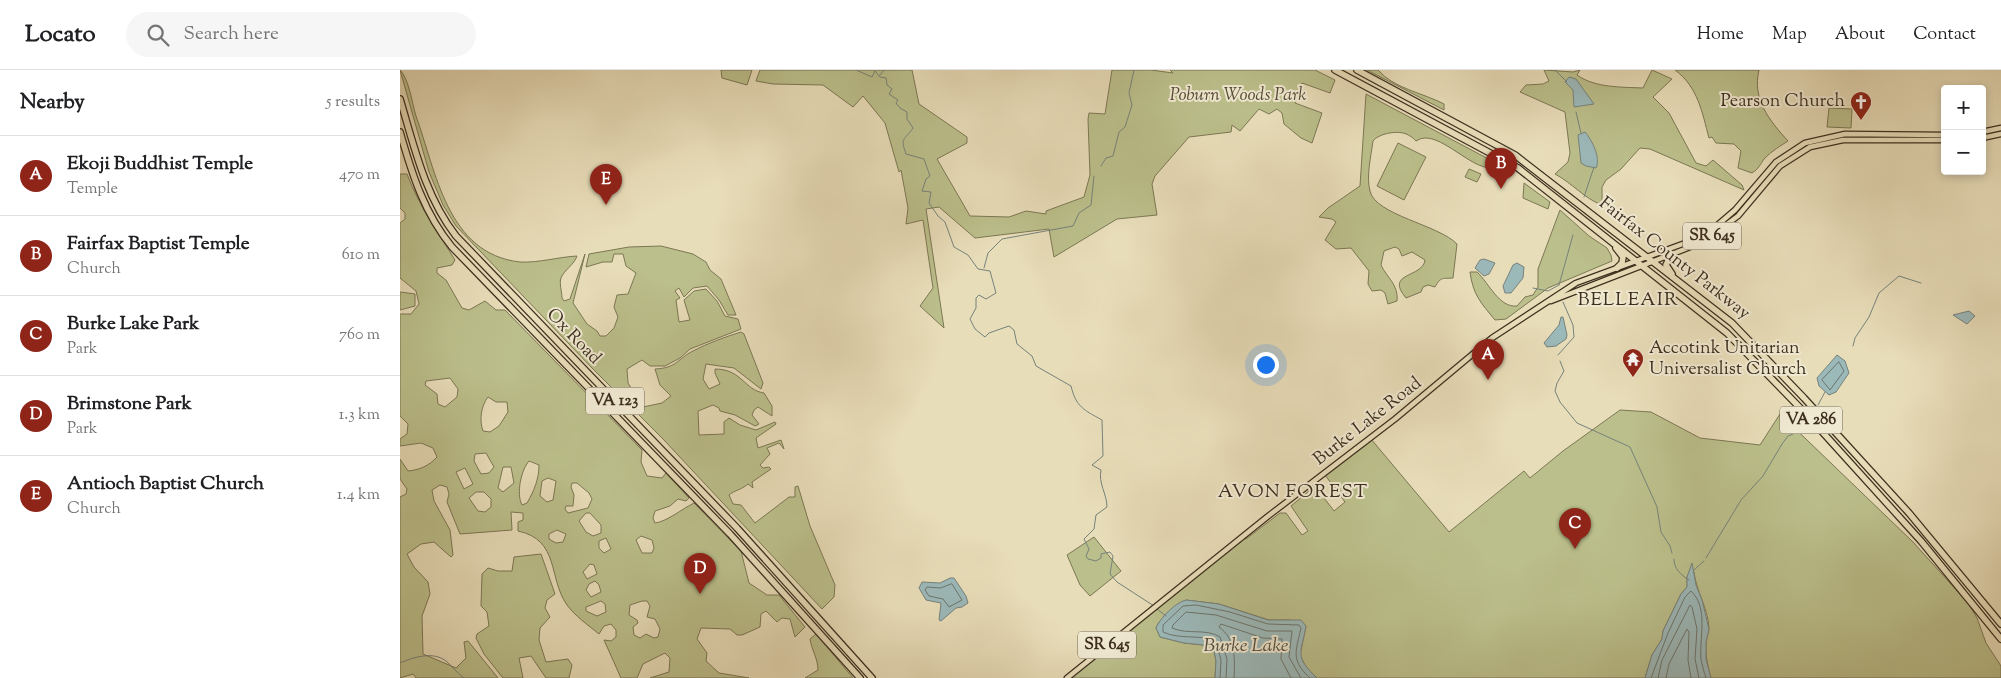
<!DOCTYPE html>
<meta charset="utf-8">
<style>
:root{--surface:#fff;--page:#f6f6f6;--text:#202124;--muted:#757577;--line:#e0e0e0;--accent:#8f2418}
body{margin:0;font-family:"Sorts Mill Goudy",serif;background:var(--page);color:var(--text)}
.controls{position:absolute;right:15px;top:15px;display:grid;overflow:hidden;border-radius:5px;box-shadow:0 2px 8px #0003}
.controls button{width:45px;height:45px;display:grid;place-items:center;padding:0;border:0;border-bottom:1px solid var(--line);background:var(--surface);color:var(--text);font:25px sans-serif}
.you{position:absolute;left:865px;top:294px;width:18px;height:18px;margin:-12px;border:4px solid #fff;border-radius:50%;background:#1a73e8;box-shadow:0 0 0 8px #1a73e833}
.badge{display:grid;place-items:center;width:32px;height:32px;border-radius:50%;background:var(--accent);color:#fff;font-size:16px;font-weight:700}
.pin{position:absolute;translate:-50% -41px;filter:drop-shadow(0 1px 2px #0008)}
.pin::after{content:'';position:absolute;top:26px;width:18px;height:15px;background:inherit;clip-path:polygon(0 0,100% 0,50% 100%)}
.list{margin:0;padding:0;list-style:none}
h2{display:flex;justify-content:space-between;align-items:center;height:65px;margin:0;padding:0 20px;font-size:21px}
h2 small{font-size:16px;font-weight:400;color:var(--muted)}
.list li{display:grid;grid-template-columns:32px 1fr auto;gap:15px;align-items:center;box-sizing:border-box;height:80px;padding:0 20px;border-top:1px solid var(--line)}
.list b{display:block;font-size:19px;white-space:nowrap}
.list p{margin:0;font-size:16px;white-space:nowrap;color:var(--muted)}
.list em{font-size:16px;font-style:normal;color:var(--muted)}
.icon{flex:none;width:28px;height:28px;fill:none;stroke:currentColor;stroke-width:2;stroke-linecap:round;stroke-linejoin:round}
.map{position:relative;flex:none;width:1601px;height:608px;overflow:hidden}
header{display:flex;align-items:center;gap:30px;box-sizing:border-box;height:70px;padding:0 25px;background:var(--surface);border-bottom:1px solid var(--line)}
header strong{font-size:24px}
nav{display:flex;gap:28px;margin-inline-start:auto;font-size:18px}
.search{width:350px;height:45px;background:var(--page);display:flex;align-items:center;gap:12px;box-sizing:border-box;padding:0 18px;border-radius:28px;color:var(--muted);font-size:19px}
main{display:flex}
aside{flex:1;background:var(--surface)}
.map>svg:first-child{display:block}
</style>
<header>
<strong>Locato</strong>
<div class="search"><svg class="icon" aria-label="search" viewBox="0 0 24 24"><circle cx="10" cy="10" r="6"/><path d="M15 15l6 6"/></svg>Search here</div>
<nav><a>Home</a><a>Map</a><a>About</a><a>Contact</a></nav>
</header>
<main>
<aside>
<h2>Nearby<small>5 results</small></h2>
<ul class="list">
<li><span class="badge">A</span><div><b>Ekoji Buddhist Temple</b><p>Temple</p></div><em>470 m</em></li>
<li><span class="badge">B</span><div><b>Fairfax Baptist Temple</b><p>Church</p></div><em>610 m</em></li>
<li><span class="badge">C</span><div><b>Burke Lake Park</b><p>Park</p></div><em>760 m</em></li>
<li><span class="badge">D</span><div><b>Brimstone Park</b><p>Park</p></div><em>1.3 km</em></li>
<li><span class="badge">E</span><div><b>Antioch Baptist Church</b><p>Church</p></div><em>1.4 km</em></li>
</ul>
</aside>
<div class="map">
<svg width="1601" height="608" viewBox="0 0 1601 608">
<rect width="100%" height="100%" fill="#e8ddb9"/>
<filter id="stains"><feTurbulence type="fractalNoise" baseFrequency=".004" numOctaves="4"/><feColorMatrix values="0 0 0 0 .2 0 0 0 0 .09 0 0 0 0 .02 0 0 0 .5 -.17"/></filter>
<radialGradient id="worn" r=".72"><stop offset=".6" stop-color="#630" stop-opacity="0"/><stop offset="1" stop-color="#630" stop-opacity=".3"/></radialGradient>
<path fill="#bbbf8b" stroke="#7c7754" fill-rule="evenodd" d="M0,0C9,9 12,33 16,46C36,101 47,184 120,192C139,193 158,187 177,186C174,195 164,200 161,208C159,213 162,222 162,228L164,231L170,229L185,184L173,233L187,254L197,261L200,266H206L214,258L218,247L214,237L217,225L228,224L236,203L226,196L223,184H214L212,192H203L186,197L189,184L229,177L261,176L293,184L306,192L310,200L321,209L336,245H328L319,230L307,216L293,218L284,227L279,218L275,221L280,228L276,230L279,252L290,250L284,230L294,221L306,219L317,231L325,246L338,249L341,259L290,279L280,288L265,296H250L242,290L227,299L228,313L243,337L262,333L271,326L260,315L255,299C277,298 277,289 293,281C308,273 325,267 341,262L344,264L363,313L361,319L334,298L306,294L303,309L309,319L320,314L315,303V299C342,299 344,320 364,323L372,336V346L358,337L354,340L352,345L359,354L355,356L335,345L320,341L319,338L313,335L298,341L299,365L324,364V352L329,348L340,355L356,360L375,352L376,354L356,368L358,378L381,370L384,379L379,373L367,378L370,384L360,395L363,398L369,397L371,399L352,412L353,418L348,414C341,420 335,420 329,425L333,434L341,435L355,453L389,427H395V417L398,416L410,456L435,515L434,527L422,539L263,369L192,298L56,156L43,135L29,102Z
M321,0H352L347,15L322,8Z
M360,0H512L519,34L567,67V73L537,89L570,146L609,147L626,141L646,144V141L684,127L690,105L688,49L689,43L705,44L712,0H751L773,3L770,0H915L935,10L930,23L902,13L895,33L922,43L912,73L901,68L884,54L882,43L877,39L869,44L859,39L840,61L832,55L831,62L789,67L755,106L752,114L757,145L717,149L654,187L649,159L575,168L539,137L526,139L544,258L520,236L533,218L523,150L506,154L508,138L501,100L499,102L485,53L463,26L453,37L423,15L373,14L356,11Z
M967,0H978C993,18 1023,23 1044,34V40Z
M1144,0L1173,2L1180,0L1177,5C1195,18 1222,17 1243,18L1252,0L1272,9L1253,27L1269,43L1296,93L1306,96L1313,90L1342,115L1344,120L1250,79L1240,78L1221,99L1206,110L1202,117V135C1185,129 1172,113 1155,104L1168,92L1170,83L1165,42L1120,22L1126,15L1143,14L1149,11Z
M1275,0H1359C1352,29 1369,50 1388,71C1380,76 1372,81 1365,88C1360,94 1359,99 1352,103L1338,98L1341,81L1334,74L1316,73L1312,67L1309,68C1302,42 1298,17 1275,0Z
M966,24L1096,93L1097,96C1076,108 1038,55 1016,71C1014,69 1012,67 1010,66C1001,59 979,63 973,71C971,86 966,107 970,121C975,145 1039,155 1057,174L1053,208C1043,209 1041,206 1035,217L1028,215L1023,217L1021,222L1006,228C984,202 1023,208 1025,190L1012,182L1002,186L999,179L995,177L984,181L981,195C987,208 999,215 997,231L988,234L985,223L981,220L972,221L968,214L969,201L951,178L936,179L925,170L936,152L932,149L919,147L928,138L960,116Z
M1429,38L1452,39L1451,58L1427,57Z
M998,73L1026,87L1004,130L977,116Z
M1069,99L1081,104L1077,112L1065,107Z
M0,104H7C19,136 37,161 55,190L52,195L37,198V203L46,210L62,238L69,240L85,231L96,240H105L242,380L241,392L247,406L262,408L266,403L289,428L286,431L278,429L270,436L255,441L253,448L255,453C266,452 282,439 294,433L341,481L349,513L367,525H379L405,557L395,567L390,549L382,548L377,552L366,541L361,544L360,557L342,565H337L330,559L301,558L297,569L307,583L306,591L319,603L349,608H250L269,602L270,588L265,583L243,594L237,608H221L204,570L211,571L216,567V560L211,554L204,556L199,564C188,555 175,546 167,535C148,508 160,470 118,461V452L123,450V443L111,442L112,460L60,464L47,432L49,424L47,417L40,415L32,420L34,431L50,460L53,485L51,487L34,472L21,474L7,484L14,497L28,512L30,524L22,546L23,584L56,598L66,588L64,572L68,571L98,608H16L13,604L0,608V427L6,424L7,419L0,409V389L8,401C19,400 29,396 37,387L33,378L21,373L0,376V369L7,364L8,354L0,346V244H11L19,234L16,221L0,208V153L5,149V143L0,138ZM50,308L58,319L57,327L45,337L38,334L37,324L25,315L26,311ZM88,327L96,332H107L108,342L99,356L90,362L83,361C79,350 81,336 88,327ZM86,383L94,397L89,403L81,404L74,391L75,384ZM129,391L139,395C139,409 134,421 127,433L122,435C116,424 121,400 129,391ZM103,397H111L114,413L103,422L98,418ZM65,398L73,414L64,419L56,402ZM148,408L156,411L153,430L147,432L140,426L142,411ZM172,413H177L189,423L192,429L188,438L168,443L165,439L166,436H173L174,425L171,417ZM76,422H84L91,429V437L85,442L78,441L69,428ZM186,443H190L201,455V463L193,466L186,462L179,451ZM157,460L166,464L163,472L156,473L149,469V464ZM241,466L252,470L254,478L252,483H242L236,470ZM206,468L211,479L204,483L199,478V471ZM190,494L194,495L197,504L187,509L183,502ZM195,511L199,515L201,522L191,527L186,520L189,514ZM201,531L205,534L206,542L197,546L186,541V537ZM242,531H247L250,536L247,547L255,549L260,559L258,567L254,568L246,564L240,568L234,565L233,557L238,553L237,550L229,545L230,535Z
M1124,113L1150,132L1148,139L1123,128Z
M1160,140L1189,166L1207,178L1211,185L1212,191L1148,218L1106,249L1095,250C1081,233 1073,225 1070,202H1077C1089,213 1099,238 1117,236L1125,227L1133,225L1138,217V199Z
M0,222L15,224V236L0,240Z
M1220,340L1251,342L1300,368L1360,375L1380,344L1513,472L1568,533L1577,548L1586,573L1601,596V608H1311C1308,597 1305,585 1306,573C1306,568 1309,563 1309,558C1308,538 1296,521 1294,502L1287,507V517L1281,524L1263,561L1262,569L1252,585L1245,608H917L906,598L900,585L906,556L890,550H869L819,534L786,530L759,552L756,558L760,567L784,573L813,576L816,591L815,608H670L844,468L846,469L880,443H886L902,465L908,461L891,436L915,416L934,441L945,432L925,405L971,369L1049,462L1124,401L1130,408L1163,381Z
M694,467L721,501L690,526L680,515L667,485Z
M141,484L155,524L147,530L145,538L150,547L140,558L139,570L146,592L168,589L172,595L169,608H146L131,586L119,588L123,608H103L84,584L76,568L77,564L89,556L87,542L81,536L82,504L88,498L98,501H112L114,487Z
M416,564L453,608H405L418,600C418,589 412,581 410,569Z"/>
<path fill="#9cb9ba" stroke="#76827c" d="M1169,7L1176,9L1194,34L1174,37L1173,20L1165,12Z
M1185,62C1192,70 1201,88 1196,98L1186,96L1181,93L1178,65Z
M1084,189L1095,193L1089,204L1084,206L1075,198L1080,190Z
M1117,193L1124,197L1123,208L1111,223H1105L1103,216L1113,195Z
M1569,241L1575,246L1567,254L1553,245Z
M1161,247H1163L1167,265L1166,269L1156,276L1147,277L1144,273L1159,255Z
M1437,285L1445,291L1449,303L1436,322L1429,325L1419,316L1417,308Z
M1292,493L1296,515L1302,530L1309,559L1306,573V589L1311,608H1245L1252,585L1262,569L1263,561L1281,524L1287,517V507Z
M550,508H554L566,526L568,533L562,537L556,538L541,551L539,550L541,533L526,530L519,518L522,512L540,513Z
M786,530L819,534L868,550H901L906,556C901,584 894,586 917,608H815L816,591L813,576L784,573L760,567L756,558C760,548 776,532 786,530Z"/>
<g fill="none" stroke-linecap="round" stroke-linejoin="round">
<path stroke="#6c746c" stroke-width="1" d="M1439,292L1444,301L1430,320L1422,310Z
M552,514L562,530L549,537L543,529L529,526L525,520L527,517L540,518Z
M820,608L821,590L816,571C799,564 780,570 763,562V555L783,536L796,535L830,542L868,554L899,555L901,558C896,581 890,590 910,608
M826,608L827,589L820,567C806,558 788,565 772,558L773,555L786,542L816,545L867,561H892L889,587L901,608
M834,608C835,590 836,569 819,557L821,554L863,568L882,569L881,589L891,608
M1251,608L1268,563L1285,527L1291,521C1309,538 1299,568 1301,589C1302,595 1304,602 1306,608
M1258,608L1262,590L1290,535L1292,537L1297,559L1295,589L1299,608
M1266,608L1269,594L1287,559L1289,562L1288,590L1291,608"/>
<path stroke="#76827c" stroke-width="1" d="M456,0L472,7L475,1L480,7L486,8L487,15L492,19L489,24L498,30L496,33L500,38L507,42V49L513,58C504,71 500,67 506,84L524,89L530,106L526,109L522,121L531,122L529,133L538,146L545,152L554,177L568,185L578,199L590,201L596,223L586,229L579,225L576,228V238L570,249L575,259L585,267L589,263L609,256L614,260L617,274L632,286L636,296L671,316C676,337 684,340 702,350L703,386L692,395L701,400C698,413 707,424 707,437L696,445L694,459L684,469L689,479L686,486L688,489L696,491L701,488V484L710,482L713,486L710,504L717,512L754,536
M1155,0L1167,12
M480,5L484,0
M1176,42L1181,63
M701,96L706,88L713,86L719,62L725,57L732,35L729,23L734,0
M1184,127L1194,97
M584,198L588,183L602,169L673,156L679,143L691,135L694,106
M1159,215L1173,165
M1133,218L1148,221L1159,215
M1453,276L1455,268L1469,247L1479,223L1499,206L1521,213
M1158,285L1174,267L1173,255L1163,232
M1160,291L1164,301L1157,313L1155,321L1160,332L1177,353L1230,377L1257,437L1261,462L1270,476L1272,483
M1418,335L1425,322
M1404,359L1409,354
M1306,488L1341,430L1363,406L1382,374L1388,366L1400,361
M1274,489C1274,499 1281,505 1289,510
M1294,500L1304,491
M757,539L766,546
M0,593C14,587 33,581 46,591C53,597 57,603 64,608"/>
<g stroke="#3d2f1e" stroke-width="7">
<path id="major" d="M1582,62L1601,58
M1582,68L1601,64
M1151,231L1303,172L1338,146L1380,96L1410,77L1443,70H1545
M667,608L867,447L995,349L1092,268L1176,213L1288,172L1314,158L1335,140L1376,92L1405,73L1445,64L1545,65"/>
</g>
<g stroke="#3d2f1e" stroke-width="8">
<path id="highway" d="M935,0L1118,98L1327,263L1407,345L1521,471L1601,569
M957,0L1115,85L1332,253L1404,328L1509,443L1601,554
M0,29C14,76 25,126 56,166L337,458L472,608
M0,62C12,104 24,143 52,177L330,464L460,608
M1216,178L1223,187L1222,193L1217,198
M1271,185L1266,195L1272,204"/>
</g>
<use href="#major" stroke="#e8ddb9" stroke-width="4.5"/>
<use href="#highway" stroke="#e8ddb9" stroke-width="5.5"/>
</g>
<defs>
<g id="church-pin" transform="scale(1.125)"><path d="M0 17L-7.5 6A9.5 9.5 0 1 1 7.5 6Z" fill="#8f2418" stroke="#f0e9d2"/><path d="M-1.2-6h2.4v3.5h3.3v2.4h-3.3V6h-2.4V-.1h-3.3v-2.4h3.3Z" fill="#fff"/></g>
<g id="temple-pin" transform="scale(1.125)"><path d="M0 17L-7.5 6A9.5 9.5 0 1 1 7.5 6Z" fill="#8f2418" stroke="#f0e9d2"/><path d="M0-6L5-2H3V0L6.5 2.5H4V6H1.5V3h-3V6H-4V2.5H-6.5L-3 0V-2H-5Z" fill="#fff"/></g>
</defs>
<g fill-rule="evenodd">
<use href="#church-pin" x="1461" y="32"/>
<use href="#temple-pin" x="1233" y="289"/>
</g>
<g text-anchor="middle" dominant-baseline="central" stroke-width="4" stroke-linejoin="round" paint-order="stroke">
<g fill="#f0e9d2" stroke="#736754" stroke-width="1">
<rect x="1283" y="152.5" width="58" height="27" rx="4"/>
<rect x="186" y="317.5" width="58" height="27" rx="4"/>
<rect x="1380" y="336.5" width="62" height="27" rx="4"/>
<rect x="678" y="561.5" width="58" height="27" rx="4"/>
</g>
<g font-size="16" font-weight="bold" fill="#3d2f1e">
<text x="1312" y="166">SR 645</text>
<text x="215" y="331">VA 123</text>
<text x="1411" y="350">VA 286</text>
<text x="707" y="575">SR 645</text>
</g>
<g font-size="18" font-style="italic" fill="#564c34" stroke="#f0e9d2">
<text x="838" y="26">Poburn Woods Park</text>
</g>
<g font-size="18" fill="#3d2f1e" stroke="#f0e9d2" text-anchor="end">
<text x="1445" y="32">Pearson Church</text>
<text x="1249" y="279" text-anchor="start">Accotink Unitarian<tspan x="1249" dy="21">Universalist Church</tspan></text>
</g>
<g font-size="18" fill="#3d2f1e" stroke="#f0e9d2">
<text transform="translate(1274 189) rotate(38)">Fairfax County Parkway</text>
<text transform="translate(173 267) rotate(46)">Ox Road</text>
<text transform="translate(968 352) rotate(-38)">Burke Lake Road</text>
</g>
<g font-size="19" letter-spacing="1" fill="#3d2f1e" stroke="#f0e9d2">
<text x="1228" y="230">BELLEAIR</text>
<text x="893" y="422">AVON FOREST</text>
</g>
<g font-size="19" font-style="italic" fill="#504b3d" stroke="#f0e9d2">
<text x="846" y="576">Burke Lake</text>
</g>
</g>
<rect width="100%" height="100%" filter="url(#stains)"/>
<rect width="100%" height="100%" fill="url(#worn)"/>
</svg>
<div class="controls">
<button>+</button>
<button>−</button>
</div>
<div class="you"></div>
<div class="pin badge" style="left:1088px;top:310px">A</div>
<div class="pin badge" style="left:1101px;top:119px">B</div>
<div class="pin badge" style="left:1175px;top:479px">C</div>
<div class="pin badge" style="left:300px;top:524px">D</div>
<div class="pin badge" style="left:206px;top:135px">E</div>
</div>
</main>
